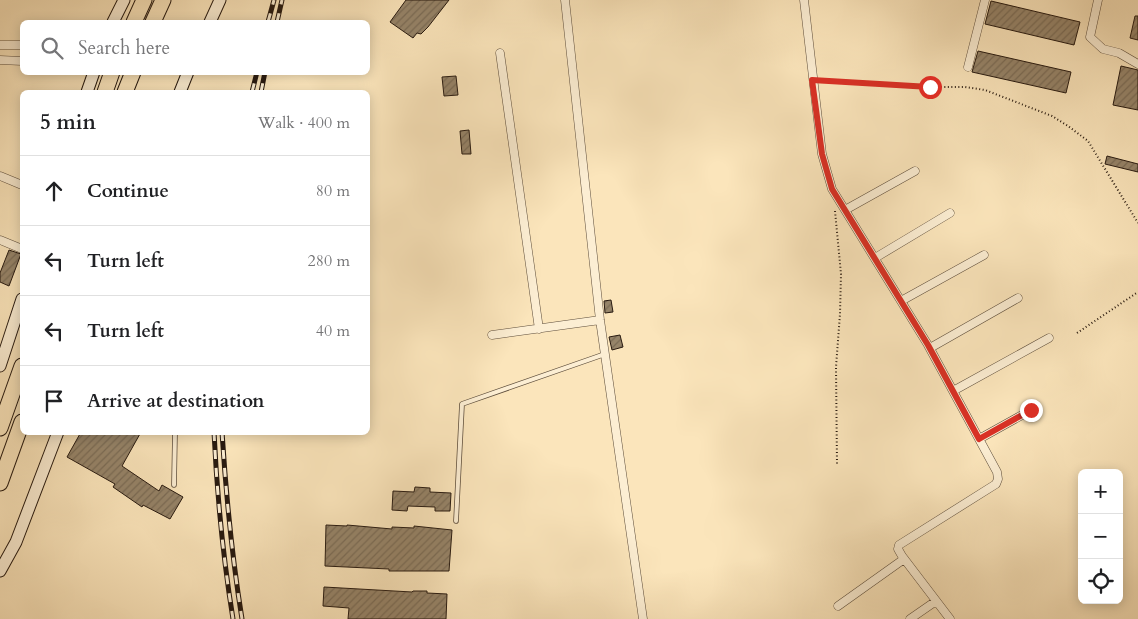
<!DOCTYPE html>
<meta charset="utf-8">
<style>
:root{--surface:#fff;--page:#f2f2f2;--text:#202124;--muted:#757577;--line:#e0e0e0}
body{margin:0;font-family:Cardo,serif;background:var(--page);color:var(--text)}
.controls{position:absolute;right:15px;bottom:15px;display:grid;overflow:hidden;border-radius:8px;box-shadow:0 2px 12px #0003}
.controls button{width:45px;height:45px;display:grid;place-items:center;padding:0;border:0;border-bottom:1px solid var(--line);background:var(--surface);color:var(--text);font:25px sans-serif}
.stop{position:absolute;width:15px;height:15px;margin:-11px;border:4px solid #d93025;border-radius:50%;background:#fff}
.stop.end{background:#d93025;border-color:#fff;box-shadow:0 1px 5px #0008}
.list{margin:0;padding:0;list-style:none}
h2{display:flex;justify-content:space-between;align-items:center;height:65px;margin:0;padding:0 20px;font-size:21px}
h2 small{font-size:16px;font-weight:400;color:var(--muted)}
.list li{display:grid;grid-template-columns:32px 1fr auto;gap:15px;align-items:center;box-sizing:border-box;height:70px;padding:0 20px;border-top:1px solid var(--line)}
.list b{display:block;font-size:19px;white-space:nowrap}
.list em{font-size:16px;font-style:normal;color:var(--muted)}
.icon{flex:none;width:28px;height:28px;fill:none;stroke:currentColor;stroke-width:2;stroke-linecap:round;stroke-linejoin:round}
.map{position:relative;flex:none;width:1138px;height:619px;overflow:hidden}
.search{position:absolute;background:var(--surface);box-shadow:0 2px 12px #0003;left:20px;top:20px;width:350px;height:55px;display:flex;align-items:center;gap:12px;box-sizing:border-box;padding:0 18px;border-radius:8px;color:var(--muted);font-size:19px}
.panel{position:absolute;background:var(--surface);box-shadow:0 2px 12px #0003;left:20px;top:90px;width:350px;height:345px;border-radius:8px}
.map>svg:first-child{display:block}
</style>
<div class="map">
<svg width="1138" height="619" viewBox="0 0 1138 619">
<defs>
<pattern id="building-hatch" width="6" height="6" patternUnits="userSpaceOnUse" patternTransform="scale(1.25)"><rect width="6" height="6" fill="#968469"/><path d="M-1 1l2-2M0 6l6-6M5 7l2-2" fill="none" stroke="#7a6b55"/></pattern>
</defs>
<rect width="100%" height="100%" fill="#fbe5bb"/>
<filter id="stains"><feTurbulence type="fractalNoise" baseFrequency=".004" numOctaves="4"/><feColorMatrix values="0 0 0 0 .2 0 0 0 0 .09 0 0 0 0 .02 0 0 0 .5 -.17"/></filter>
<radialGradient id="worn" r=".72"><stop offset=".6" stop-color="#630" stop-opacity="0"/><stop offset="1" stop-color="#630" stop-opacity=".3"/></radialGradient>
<path fill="url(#building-hatch)" stroke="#281a10" d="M406,0H449L428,27L421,34L417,33L413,38L390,22Z
M991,1L1080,22L1074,45L985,24Z
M1135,16H1138V40L1130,38Z
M978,51L1071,72L1066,93L972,72Z
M1121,66L1138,70V110L1113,105Z
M456,76L458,95L444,96L442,77Z
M469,130L471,154H462L460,131Z
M1107,156L1138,164V172L1105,164Z
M9,250L21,254L9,286L0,282V273Z
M611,300L613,312L605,313L604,301Z
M620,335L623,347L612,350L609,337Z
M81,432H141L122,466L159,491L162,485L183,497L170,519L143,505L142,507L113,487L115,484L67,457Z
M415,487L430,488V492L451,493L450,511H435V507L408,506L407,511L392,510L393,491L414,492Z
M326,525L347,526V525L392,529V527L414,528V526L452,530L449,571H389V569L325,566Z
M324,587L412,592L413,591H427V593L447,594L446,619H348L349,608L323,606Z"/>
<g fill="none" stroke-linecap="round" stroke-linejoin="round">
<g stroke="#5d4d3b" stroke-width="5.5">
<path id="lane" d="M174,485L175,432
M456,521L462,404L605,354"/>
</g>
<g stroke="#5d4d3b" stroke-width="9">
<path id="street" d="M565,0L600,320L643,619
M804,0L822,154L832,189L928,345L997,472L998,479L996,484L899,545L898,549L902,556L950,619
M1098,0L1090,37L1103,49L1119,53L1138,64
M0,45H22
M500,53L539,329
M0,60L22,61
M968,67L985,0
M0,176L22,185
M845,210L915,171
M0,240L22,249
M875,258L950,213
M901,301L984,255
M492,335L600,320
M930,348L1018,298
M953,391L1049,338
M979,439L1031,410
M838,606L904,559
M910,619L936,601"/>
</g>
<g stroke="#281a10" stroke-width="13">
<path id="secondary" d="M113,22L124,0
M210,22L220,0
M87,92L94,72
M180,92L188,72
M0,366L22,299
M0,571L16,542L58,432"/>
</g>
<g stroke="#281a10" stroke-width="17">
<path id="highway" d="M134,22L144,0
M153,22L163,0
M105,92L112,72
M125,92L133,72
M0,428L22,366
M0,483L22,422"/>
</g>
<path stroke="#281a10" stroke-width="2" stroke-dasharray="1 2.5" stroke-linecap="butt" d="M822,81L930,87H965L985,90L1052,116L1068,126L1088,141L1138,223
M835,211L841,274L840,314L836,367L837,464
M1077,333L1138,292"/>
<use href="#lane" stroke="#fceed3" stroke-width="4"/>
<use href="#street" stroke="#fceed3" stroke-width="8"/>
<use href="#secondary" stroke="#fceed3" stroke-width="11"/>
<use href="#highway" stroke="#fbe5bb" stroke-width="15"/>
<g stroke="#281a10" stroke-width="5">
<path id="rail" d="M268,22L274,0
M277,22L282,0
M252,92L257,72
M261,92L265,72
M214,432C217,495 223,557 233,619
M222,432C226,495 232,557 242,619"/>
</g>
<use href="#rail" stroke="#fceed3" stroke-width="3" stroke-dasharray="9" stroke-linecap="butt"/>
</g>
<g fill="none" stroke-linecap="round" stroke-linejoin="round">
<path stroke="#d93025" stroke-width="6" d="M930,87L812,80L822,154L832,189L928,345L979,439L1031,410"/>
</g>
<rect width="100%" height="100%" filter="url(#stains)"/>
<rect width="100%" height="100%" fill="url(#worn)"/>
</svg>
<div class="controls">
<button>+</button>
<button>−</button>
<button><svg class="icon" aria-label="locate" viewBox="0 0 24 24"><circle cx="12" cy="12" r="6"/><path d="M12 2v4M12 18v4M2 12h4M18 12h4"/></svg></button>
</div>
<div class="stop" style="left:930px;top:87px"></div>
<div class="stop end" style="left:1031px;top:410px"></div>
<div class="search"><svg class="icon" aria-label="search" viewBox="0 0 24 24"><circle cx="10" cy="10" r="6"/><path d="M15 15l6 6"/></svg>Search here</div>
<section class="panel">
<h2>5 min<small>Walk · 400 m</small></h2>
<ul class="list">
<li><svg class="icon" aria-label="ahead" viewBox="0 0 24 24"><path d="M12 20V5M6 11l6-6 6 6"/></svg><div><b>Continue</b></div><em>80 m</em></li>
<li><svg class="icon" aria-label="left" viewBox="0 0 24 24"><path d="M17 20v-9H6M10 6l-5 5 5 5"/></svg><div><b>Turn left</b></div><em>280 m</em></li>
<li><svg class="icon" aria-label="left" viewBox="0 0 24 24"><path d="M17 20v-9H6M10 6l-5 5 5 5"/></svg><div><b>Turn left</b></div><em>40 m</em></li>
<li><svg class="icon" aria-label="arrive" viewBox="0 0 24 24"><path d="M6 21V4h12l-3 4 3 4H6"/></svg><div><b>Arrive at destination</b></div></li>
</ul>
</section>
</div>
